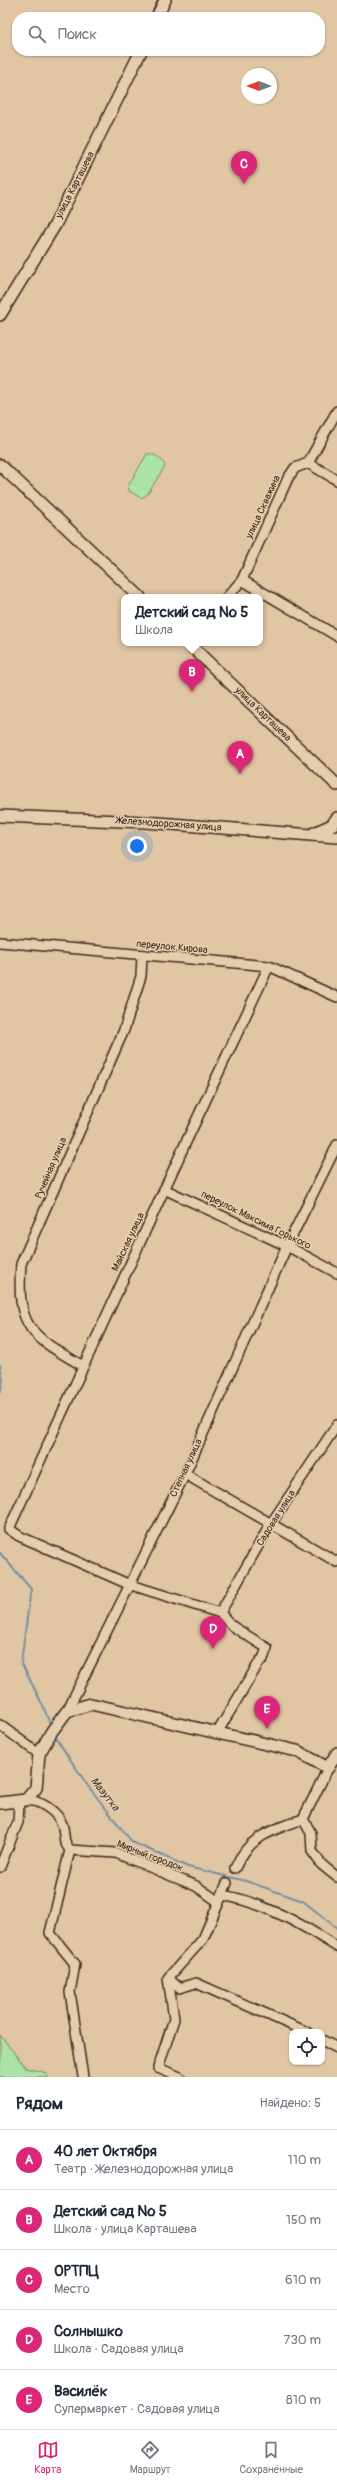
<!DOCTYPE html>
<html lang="ru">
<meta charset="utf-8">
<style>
:root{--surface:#fff;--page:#f6f6f7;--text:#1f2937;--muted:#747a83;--line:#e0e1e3;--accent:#db2777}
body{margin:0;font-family:Pangolin,sans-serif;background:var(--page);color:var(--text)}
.controls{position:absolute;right:12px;bottom:12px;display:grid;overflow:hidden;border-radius:8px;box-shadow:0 1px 3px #0004}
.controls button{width:36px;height:36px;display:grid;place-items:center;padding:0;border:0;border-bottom:1px solid var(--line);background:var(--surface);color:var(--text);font:20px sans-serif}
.compass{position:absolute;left:241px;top:68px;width:36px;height:36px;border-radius:50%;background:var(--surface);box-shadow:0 1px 3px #0004;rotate:270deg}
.you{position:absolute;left:137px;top:846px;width:14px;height:14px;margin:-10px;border:3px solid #fff;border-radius:50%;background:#1a73e8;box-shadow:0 0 0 6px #1a73e833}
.badge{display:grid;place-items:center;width:26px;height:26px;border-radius:50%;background:var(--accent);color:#fff;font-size:13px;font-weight:700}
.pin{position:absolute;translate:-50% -33px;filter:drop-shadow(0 1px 2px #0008)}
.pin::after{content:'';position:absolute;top:21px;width:14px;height:12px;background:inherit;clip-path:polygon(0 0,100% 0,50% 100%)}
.popup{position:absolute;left:121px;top:594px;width:142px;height:52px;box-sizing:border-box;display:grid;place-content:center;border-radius:8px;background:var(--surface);filter:drop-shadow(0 1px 3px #0005);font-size:13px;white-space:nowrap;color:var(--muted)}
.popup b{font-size:15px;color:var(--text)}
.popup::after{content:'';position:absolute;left:50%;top:100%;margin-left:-8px;border:8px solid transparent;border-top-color:var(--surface)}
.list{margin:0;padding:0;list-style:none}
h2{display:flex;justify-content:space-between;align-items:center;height:52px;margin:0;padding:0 16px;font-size:17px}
h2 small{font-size:13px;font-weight:400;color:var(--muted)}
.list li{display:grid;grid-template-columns:26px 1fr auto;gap:12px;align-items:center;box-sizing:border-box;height:60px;padding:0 16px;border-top:1px solid var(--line)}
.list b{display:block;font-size:15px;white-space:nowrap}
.list p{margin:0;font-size:13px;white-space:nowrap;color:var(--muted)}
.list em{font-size:13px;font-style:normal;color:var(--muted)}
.icon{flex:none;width:22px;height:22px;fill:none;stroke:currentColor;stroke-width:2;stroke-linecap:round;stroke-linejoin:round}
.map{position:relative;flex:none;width:337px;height:2077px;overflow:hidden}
.search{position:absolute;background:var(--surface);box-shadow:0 1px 3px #0004;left:12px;right:12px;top:12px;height:44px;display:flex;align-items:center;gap:10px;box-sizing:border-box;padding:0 14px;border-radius:16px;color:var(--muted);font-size:15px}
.sheet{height:352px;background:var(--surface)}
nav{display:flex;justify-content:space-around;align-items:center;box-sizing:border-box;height:56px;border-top:1px solid var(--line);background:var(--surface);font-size:11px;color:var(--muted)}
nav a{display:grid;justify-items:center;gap:2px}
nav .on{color:var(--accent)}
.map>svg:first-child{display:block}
</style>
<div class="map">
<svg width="337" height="2077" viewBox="0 0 337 2077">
<rect width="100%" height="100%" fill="#e1c6a3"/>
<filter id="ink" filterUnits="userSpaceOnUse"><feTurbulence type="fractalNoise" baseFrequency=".025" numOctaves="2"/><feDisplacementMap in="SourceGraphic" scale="8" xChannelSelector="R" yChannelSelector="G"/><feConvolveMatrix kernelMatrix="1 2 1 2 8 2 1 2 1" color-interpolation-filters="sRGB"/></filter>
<g filter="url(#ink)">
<path fill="#abe2a6" stroke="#738662" d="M147,454C154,453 163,459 165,466L147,495L141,498L129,491L128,486Z
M0,2035L26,2068L47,2073L48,2077H0Z"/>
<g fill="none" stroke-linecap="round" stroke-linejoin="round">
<path stroke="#7390a1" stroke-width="2" d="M0,1365L3,1381L0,1393
M0,1553L31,1589L21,1662L43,1706L51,1727
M54,1735L88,1786L132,1842L188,1867L246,1881L303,1901L337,1928"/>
<g stroke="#3b2a1e" stroke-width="12">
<path id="minor" d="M308,463L337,480
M242,580L337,636
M227,597L242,580L288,478L295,468L308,463L337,411
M0,942L269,966L337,997
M164,1189L287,1246L337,1273
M83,1366C31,1336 16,1328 21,1264L124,1030L141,976L142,956
M185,1474L337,1562
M220,1613L270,1525L337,1425
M67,1711L185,1474L287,1246L337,1145
M0,1725L39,1754
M217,1733L260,1661L263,1659L267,1648L232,1626L220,1613L128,1584L19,1536L9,1529L186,1142L269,966
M26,1800C39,1800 57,1811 62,1824C66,1835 61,1839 70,1850L116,1853L196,1886L219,1902L227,1883
M303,1819L311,1833L312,1851L322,1865L337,1877
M70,1850L50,1933L75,1964L70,1992L83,2077
M0,1867L18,1822L19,1802
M235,1868C249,1836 272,1830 303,1819L328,1768
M222,1895C265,1903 300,1923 337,1947
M168,1978L179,1988L196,1983L307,2032
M322,2040L337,2048
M180,2077L158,2068L174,2019L168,1978L203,1939L219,1902"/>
</g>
<g stroke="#3b2a1e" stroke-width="14">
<path id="tertiary" d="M157,17L165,0
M0,315L55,225L141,51
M0,465L140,597
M188,643L337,785
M0,816L145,822L337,837
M314,833L332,825L337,818
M0,1803L26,1800L36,1788L39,1754L52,1731L67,1711L91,1704L297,1751L328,1768L337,1753"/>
</g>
<use href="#minor" stroke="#e5cdae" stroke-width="9"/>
<use href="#tertiary" stroke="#e5cdae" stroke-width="11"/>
</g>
</g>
<g text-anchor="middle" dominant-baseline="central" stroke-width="3" stroke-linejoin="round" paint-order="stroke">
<g font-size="10" fill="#3b2a1e" stroke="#e5cdae">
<text transform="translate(75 185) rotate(-63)">улица Карташева</text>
<text transform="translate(263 507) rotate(-65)">улица Скважина</text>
<text transform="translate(263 714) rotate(44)">улица Карташева</text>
<text transform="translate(169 824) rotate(4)">Железнодорожная улица</text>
<text transform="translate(172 947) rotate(5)">переулок Кирова</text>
<text transform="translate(51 1168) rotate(-67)">Ручейная улица</text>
<text transform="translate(256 1220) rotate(26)">переулок Максима Горького</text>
<text transform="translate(128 1242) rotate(-65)">Майская улица</text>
<text transform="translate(186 1468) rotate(-65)">Степная улица</text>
<text transform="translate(276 1518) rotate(-58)">Садовая улица</text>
<text transform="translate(150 1856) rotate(21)">Мирный городок</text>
</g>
<g font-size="11" font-style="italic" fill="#443b34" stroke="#e5cdae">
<text transform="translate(105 1794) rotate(52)">Мазутка</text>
</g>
</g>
</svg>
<div class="controls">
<button><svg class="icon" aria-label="locate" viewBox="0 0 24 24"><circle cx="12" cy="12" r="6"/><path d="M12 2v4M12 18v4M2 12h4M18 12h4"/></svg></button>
</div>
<svg class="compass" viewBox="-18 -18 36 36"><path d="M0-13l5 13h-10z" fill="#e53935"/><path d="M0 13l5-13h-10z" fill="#747a83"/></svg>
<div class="you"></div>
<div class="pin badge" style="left:240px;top:774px">A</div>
<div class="pin badge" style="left:192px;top:692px">B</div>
<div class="popup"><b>Детский сад № 5</b>Школа</div>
<div class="pin badge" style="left:244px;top:184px">C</div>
<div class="pin badge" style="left:213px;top:1649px">D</div>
<div class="pin badge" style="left:267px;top:1729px">E</div>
<div class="search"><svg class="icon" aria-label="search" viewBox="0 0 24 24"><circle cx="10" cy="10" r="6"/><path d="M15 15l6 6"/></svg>Поиск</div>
</div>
<section class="sheet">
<h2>Рядом<small>Найдено: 5</small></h2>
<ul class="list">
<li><span class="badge">A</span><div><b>40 лет Октября</b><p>Театр · Железнодорожная улица</p></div><em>110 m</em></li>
<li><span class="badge">B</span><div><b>Детский сад № 5</b><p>Школа · улица Карташева</p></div><em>150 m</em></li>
<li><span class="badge">C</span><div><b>ОРТПЦ</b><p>Место</p></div><em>610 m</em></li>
<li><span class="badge">D</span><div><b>Солнышко</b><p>Школа · Садовая улица</p></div><em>730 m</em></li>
<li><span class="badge">E</span><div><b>Василёк</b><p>Супермаркет · Садовая улица</p></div><em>810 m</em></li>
</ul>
</section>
<nav>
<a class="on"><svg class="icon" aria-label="map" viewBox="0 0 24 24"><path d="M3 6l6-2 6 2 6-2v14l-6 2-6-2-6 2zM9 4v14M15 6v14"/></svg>Карта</a>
<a><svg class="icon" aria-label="directions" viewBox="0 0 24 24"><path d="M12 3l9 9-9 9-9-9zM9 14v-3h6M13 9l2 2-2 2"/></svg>Маршрут</a>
<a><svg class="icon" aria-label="saved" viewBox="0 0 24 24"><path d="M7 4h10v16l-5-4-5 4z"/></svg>Сохранённые</a>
</nav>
